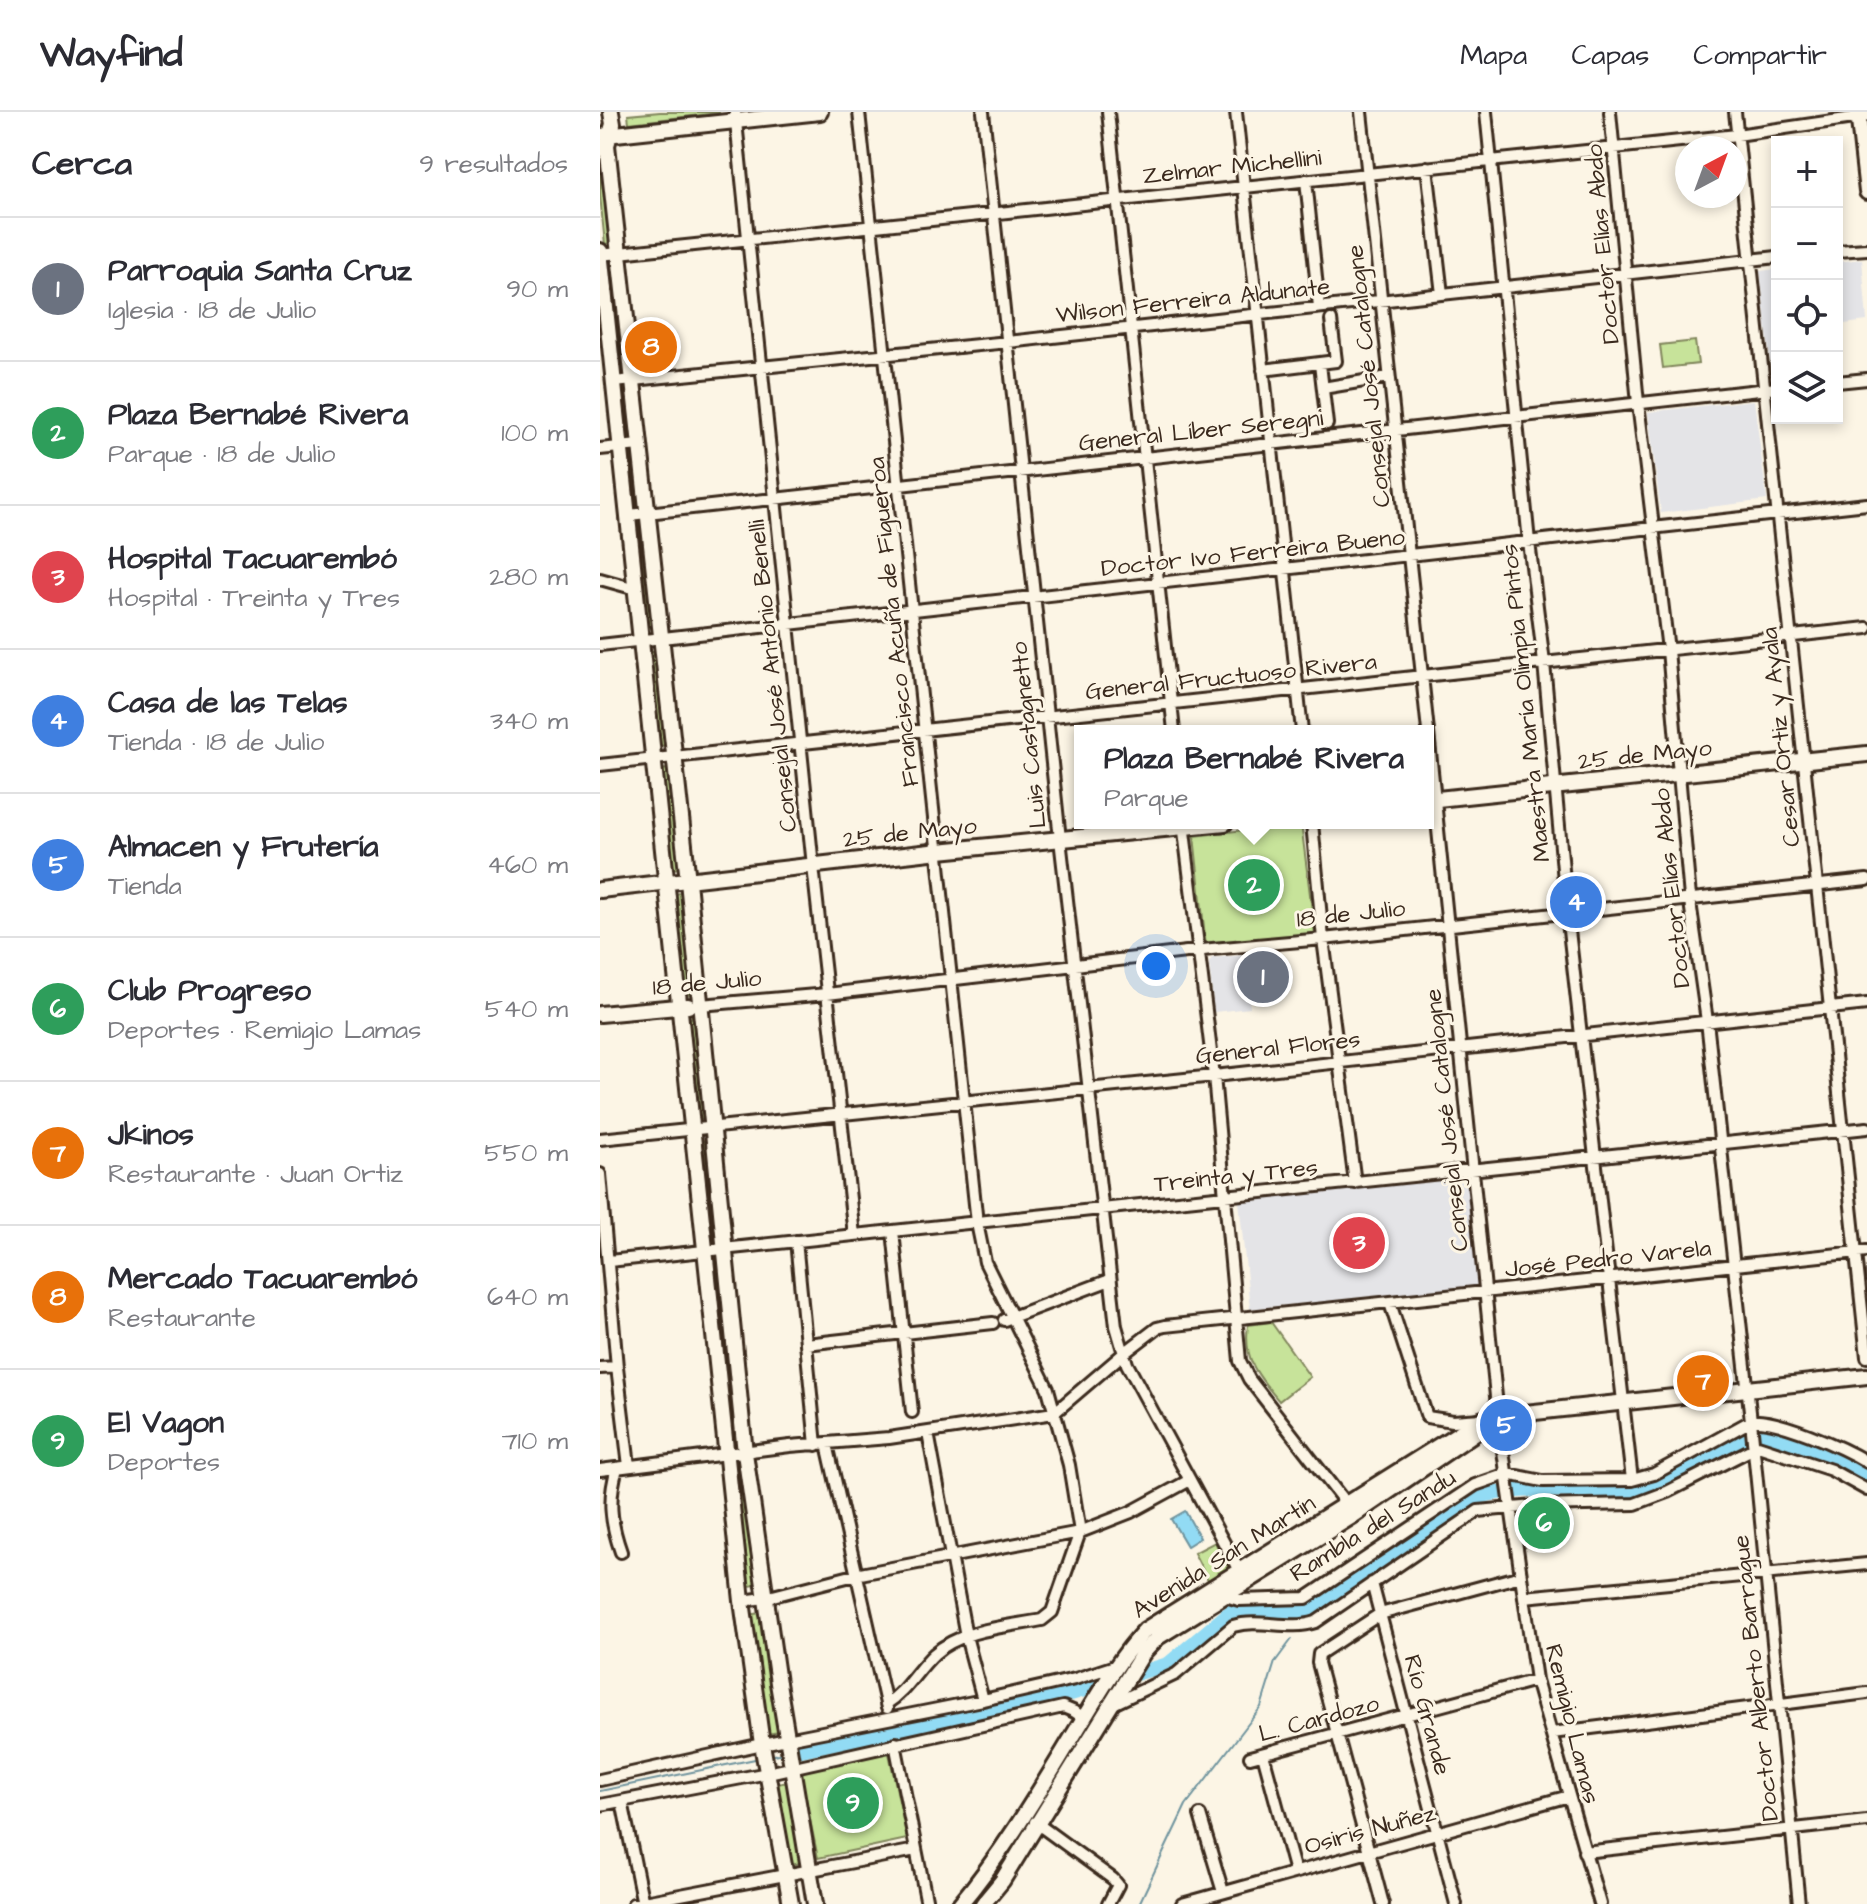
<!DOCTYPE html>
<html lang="es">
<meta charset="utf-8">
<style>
:root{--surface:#fff;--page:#f7f7f7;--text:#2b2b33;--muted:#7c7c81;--line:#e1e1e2;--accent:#b45309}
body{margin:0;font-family:"Architects Daughter",sans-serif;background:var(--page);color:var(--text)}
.controls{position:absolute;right:24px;top:24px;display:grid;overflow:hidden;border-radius:0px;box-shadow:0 4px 12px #0003}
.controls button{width:72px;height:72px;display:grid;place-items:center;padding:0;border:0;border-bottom:2px solid var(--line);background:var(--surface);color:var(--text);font:40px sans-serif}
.compass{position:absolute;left:1075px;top:24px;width:72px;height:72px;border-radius:50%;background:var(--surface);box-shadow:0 4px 12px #0003;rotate:41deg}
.you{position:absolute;left:556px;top:854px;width:28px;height:28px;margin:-20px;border:6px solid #fff;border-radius:50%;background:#1a73e8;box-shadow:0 0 0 12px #1a73e833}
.badge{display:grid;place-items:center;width:52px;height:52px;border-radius:50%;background:var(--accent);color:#fff;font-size:26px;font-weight:700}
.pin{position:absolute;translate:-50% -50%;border:4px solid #fff;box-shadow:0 2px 8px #0006}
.popup{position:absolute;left:474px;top:613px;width:360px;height:104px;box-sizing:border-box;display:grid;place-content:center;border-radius:0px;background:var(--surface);filter:drop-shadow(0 2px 6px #0005);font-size:26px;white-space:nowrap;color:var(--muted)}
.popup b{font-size:30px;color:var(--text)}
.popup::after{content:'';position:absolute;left:50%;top:100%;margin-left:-16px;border:16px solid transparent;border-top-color:var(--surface)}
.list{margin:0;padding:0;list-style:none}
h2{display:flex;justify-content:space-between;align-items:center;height:104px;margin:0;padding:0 32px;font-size:34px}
h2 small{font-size:26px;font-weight:400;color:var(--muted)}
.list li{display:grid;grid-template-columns:52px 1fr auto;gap:24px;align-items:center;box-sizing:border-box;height:144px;padding:0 32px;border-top:2px solid var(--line)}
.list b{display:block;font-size:30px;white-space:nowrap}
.list p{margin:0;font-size:26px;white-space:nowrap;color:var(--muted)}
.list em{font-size:26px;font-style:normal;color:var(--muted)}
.icon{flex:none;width:44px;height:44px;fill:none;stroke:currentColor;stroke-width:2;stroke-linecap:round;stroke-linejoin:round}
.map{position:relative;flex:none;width:1267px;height:1792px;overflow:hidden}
header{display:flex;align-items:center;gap:48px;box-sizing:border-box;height:112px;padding:0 40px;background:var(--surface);border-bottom:2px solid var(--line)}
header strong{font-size:38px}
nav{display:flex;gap:44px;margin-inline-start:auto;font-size:28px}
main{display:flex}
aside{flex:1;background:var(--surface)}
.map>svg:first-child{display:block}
</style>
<header>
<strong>Wayfind</strong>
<nav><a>Mapa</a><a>Capas</a><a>Compartir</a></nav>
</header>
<main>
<aside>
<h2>Cerca<small>9 resultados</small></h2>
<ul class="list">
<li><span class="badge" style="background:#6b7280">1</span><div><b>Parroquia Santa Cruz</b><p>Iglesia · 18 de Julio</p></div><em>90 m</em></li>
<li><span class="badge" style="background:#2e9e5b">2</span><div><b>Plaza Bernabé Rivera</b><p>Parque · 18 de Julio</p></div><em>100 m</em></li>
<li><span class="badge" style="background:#e0444e">3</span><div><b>Hospital Tacuarembó</b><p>Hospital · Treinta y Tres</p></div><em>280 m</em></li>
<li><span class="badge" style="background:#3f7fe0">4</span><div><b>Casa de las Telas</b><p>Tienda · 18 de Julio</p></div><em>340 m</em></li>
<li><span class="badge" style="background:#3f7fe0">5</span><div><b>Almacen y Frutería</b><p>Tienda</p></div><em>460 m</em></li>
<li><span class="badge" style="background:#2e9e5b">6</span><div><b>Club Progreso</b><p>Deportes · Remigio Lamas</p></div><em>540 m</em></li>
<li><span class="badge" style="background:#e8710a">7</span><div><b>Jkinos</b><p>Restaurante · Juan Ortiz</p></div><em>550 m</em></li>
<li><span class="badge" style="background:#e8710a">8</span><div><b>Mercado Tacuarembó</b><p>Restaurante</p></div><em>640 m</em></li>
<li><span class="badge" style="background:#2e9e5b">9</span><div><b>El Vagon</b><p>Deportes</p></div><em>710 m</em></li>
</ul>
</aside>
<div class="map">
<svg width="1267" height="1792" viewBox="0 0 1267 1792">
<rect width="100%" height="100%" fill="#fcf5e5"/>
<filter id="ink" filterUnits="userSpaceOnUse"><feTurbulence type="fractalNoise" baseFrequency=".0125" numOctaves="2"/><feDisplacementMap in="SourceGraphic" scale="16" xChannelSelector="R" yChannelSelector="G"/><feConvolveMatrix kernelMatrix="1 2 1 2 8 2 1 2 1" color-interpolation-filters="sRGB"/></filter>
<g filter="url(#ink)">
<path fill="#e4e4e7" d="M1262,147L1267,209L1237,213V150Z
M1177,157V265L1172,266L1160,159Z
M1154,288L1167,388L1061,401L1048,300Z
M644,843L650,896L614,900L609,850L612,846Z
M868,1066L879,1173L650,1197L639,1089Z"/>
<path fill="#c7e39a" stroke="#81865c" stroke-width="2" d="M60,0H119V1L29,11L28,3Z
M0,35L11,131L5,132L0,83Z
M8,154H14L25,261H19Z
M1095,229L1098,252L1063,256L1060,233Z
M41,412L53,515L47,516L36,413Z
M48,540H55L66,633L60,634Z
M68,657L79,756L72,757L61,658Z
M701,711L715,822L606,834L594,724Z
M81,781L92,882L85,883L75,782Z
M92,904L96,905L106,1008L104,1009L99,1005L89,909Z
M110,1028L120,1130L112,1131L101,1029Z
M122,1151L140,1333L132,1334L113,1152Z
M671,1210L710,1265L679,1289C658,1264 643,1248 648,1213Z
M142,1354L157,1473L148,1474L134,1355Z
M962,1399L963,1420L926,1423L924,1402Z
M615,1430L629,1457L608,1468L594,1441Z
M160,1501L179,1620L167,1622L150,1503Z
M288,1636L307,1727L218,1746L199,1655Z
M186,1670L200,1751L191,1753L178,1672Z"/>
<path fill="#92dbf4" stroke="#6f949e" stroke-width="2" d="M585,1399L600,1426L587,1434L571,1407Z"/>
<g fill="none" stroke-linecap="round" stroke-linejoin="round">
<path stroke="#6f949e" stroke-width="2" d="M170,1644L183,1641
M0,1679L160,1646
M539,1792L586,1693L661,1595L675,1550L692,1527"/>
<path stroke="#92dbf4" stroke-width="14" d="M196,1639L458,1586L568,1552L631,1499L706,1500L872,1387C917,1372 973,1381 1021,1381C1071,1371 1111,1338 1158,1319L1239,1347L1267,1365"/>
<g stroke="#3b2a1e" stroke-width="16">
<path id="street" d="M135,0L213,754L254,1123
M259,0L377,1111L385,1150L448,1277L469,1353L480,1420L452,1500L442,1508C406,1515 362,1517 334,1542C316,1559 307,1579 286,1592
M383,0L460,727L516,1214L527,1252L642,1464
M508,0L574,619
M636,0L702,619
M761,0L828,619
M886,0L929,430L944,551L967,801L1032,1368
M1010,0L1038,291L1068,538L1091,797L1107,909L1151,1309L1199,1792
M1135,0L1267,1245
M827,55L842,182
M706,68L719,195
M1237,139L1267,137
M0,143L1137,23L1267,4
M720,252L727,312
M663,258L736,249L731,208
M14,270L408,230L1177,145
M1237,270L1267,267
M723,276L788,265
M0,337L39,333
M29,403L1177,276
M0,467L36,477
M0,533L1267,392
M828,620L898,1304L921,1464L936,1568L1000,1792
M0,653L1267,516
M583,711L614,964L640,1249L649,1267L747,1393
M712,711L723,827L755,1071
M100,893L227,882L612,837L723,827L1267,768
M0,1027L614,964L1267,892
M0,1062L17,1255L29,1354
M293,1119L312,1300
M196,1129L216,1333
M9,1149L1267,1016
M790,1191L827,1305L853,1309L881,1307
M404,1208L510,1168
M206,1232L393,1211
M0,1256L17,1255
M328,1321L366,1524L383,1588
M227,1332L287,1596
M17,1356C8,1387 10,1409 21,1440
M0,1358L190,1334L289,1326L454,1301L523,1242L557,1216L565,1214L1267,1139
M772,1471L856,1792
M623,1481L625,1484L639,1488L706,1486L875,1373L907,1362L943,1369L1032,1368L1054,1362L1151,1309C1177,1306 1244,1336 1267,1350
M924,1485L1267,1452
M142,1489L165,1486L255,1463L480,1420L531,1400L590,1368
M511,1593L576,1562L633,1514C660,1506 689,1519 716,1510L878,1399L936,1394L1035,1392L1067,1380L1158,1334L1231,1358L1267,1378
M952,1621L1267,1581
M295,1631L327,1792
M663,1642L695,1760
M650,1645L936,1568
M0,1668L162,1632L383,1588L475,1567L518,1553
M22,1689L43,1792
M0,1693L168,1661L463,1595L475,1600L484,1606
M600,1703L623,1780
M435,1710L513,1767L518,1773L508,1792
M984,1740L1267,1709
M33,1792L316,1738
M582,1792L969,1684
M783,1792L718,1551L719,1542L780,1502L921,1464"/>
</g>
<g stroke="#3b2a1e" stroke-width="20">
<path id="secondary" d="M11,0L13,12L7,33L88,769L145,1341L178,1571L215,1792
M1258,0L1267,80
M6,23L220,0
M0,139L142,1489L162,1632L191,1792
M828,688L1267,642
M0,778L339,739L625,711
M0,902L88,894
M360,1792C405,1738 440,1678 476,1619C497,1585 518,1547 545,1518L869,1315L883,1307L898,1304L1267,1264
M383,1792L402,1769L543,1541L558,1525L754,1403L888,1312"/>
</g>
<use href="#street" stroke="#fcf5e5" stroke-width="10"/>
<use href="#secondary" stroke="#fcf5e5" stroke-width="14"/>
</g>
</g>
<g text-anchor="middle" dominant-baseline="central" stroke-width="6" stroke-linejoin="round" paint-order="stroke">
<g font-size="24" fill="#3b2a1e" stroke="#fcf5e5">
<text transform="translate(632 55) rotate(-6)">Zelmar Michellini</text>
<text transform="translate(1003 132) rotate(-95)">Doctor Elías Abdo</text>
<text transform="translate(593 189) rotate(-6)">Wilson Ferreira Aldunate</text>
<text transform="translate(769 264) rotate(-96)">Consejal José Catalogne</text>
<text transform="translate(601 319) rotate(-6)">General Líber Seregni</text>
<text transform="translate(653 441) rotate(-6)">Doctor Ivo Ferreira Bueno</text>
<text transform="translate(294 510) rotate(-96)">Francisco Acuña de Figueroa</text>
<text transform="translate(173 564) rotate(-96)">Consejal José Antonio Benelli</text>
<text transform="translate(631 565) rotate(-6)">General Fructuoso Rivera</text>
<text transform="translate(926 591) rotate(-96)">Maestra María Olimpia Pintos</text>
<text transform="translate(429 623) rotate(-96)">Luis Castagnetto</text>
<text transform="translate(1181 625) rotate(-96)">Cesar Ortiz y Ayala</text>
<text transform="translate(1045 643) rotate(-6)">25 de Mayo</text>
<text transform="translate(310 721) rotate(-6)">25 de Mayo</text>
<text transform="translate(1072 776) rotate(-96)">Doctor Elías Abdo</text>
<text transform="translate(751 802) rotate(-6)">18 de Julio</text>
<text transform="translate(107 871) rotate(-5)">18 de Julio</text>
<text transform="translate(678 936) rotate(-6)">General Flores</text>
<text transform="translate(847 1008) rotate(-96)">Consejal José Catalogne</text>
<text transform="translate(636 1064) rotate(-6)">Treinta y Tres</text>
<text transform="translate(1008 1147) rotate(-6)">José Pedro Varela</text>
<text transform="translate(773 1414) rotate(-32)">Rambla del Sandu</text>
<text transform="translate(624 1445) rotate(-32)">Avenida San Martín</text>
<text transform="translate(1156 1566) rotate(-96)">Doctor Alberto Barrague</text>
<text transform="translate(827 1603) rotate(75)">Río Grande</text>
<text transform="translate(719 1607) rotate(-15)">L. Cardozo</text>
<text transform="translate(972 1612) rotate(76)">Remigio Lamas</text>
<text transform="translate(770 1718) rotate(-15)">Osiris Nuñez</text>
</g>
</g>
</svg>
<div class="controls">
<button>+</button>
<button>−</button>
<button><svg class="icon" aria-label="locate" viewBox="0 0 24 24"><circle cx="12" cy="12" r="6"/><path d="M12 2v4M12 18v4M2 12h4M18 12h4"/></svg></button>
<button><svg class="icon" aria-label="layers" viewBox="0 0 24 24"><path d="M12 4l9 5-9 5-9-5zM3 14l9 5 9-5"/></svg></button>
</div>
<svg class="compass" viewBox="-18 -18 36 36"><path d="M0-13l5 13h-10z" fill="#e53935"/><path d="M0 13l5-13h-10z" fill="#7c7c81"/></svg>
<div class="you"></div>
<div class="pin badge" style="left:663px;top:865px;background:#6b7280">1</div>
<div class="pin badge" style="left:654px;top:773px;background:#2e9e5b">2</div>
<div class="popup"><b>Plaza Bernabé Rivera</b>Parque</div>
<div class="pin badge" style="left:759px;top:1131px;background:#e0444e">3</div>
<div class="pin badge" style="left:976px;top:790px;background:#3f7fe0">4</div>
<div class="pin badge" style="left:906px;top:1313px;background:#3f7fe0">5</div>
<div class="pin badge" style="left:944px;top:1411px;background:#2e9e5b">6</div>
<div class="pin badge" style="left:1103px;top:1269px;background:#e8710a">7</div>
<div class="pin badge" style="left:51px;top:235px;background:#e8710a">8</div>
<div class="pin badge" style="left:253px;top:1691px;background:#2e9e5b">9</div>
</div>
</main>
